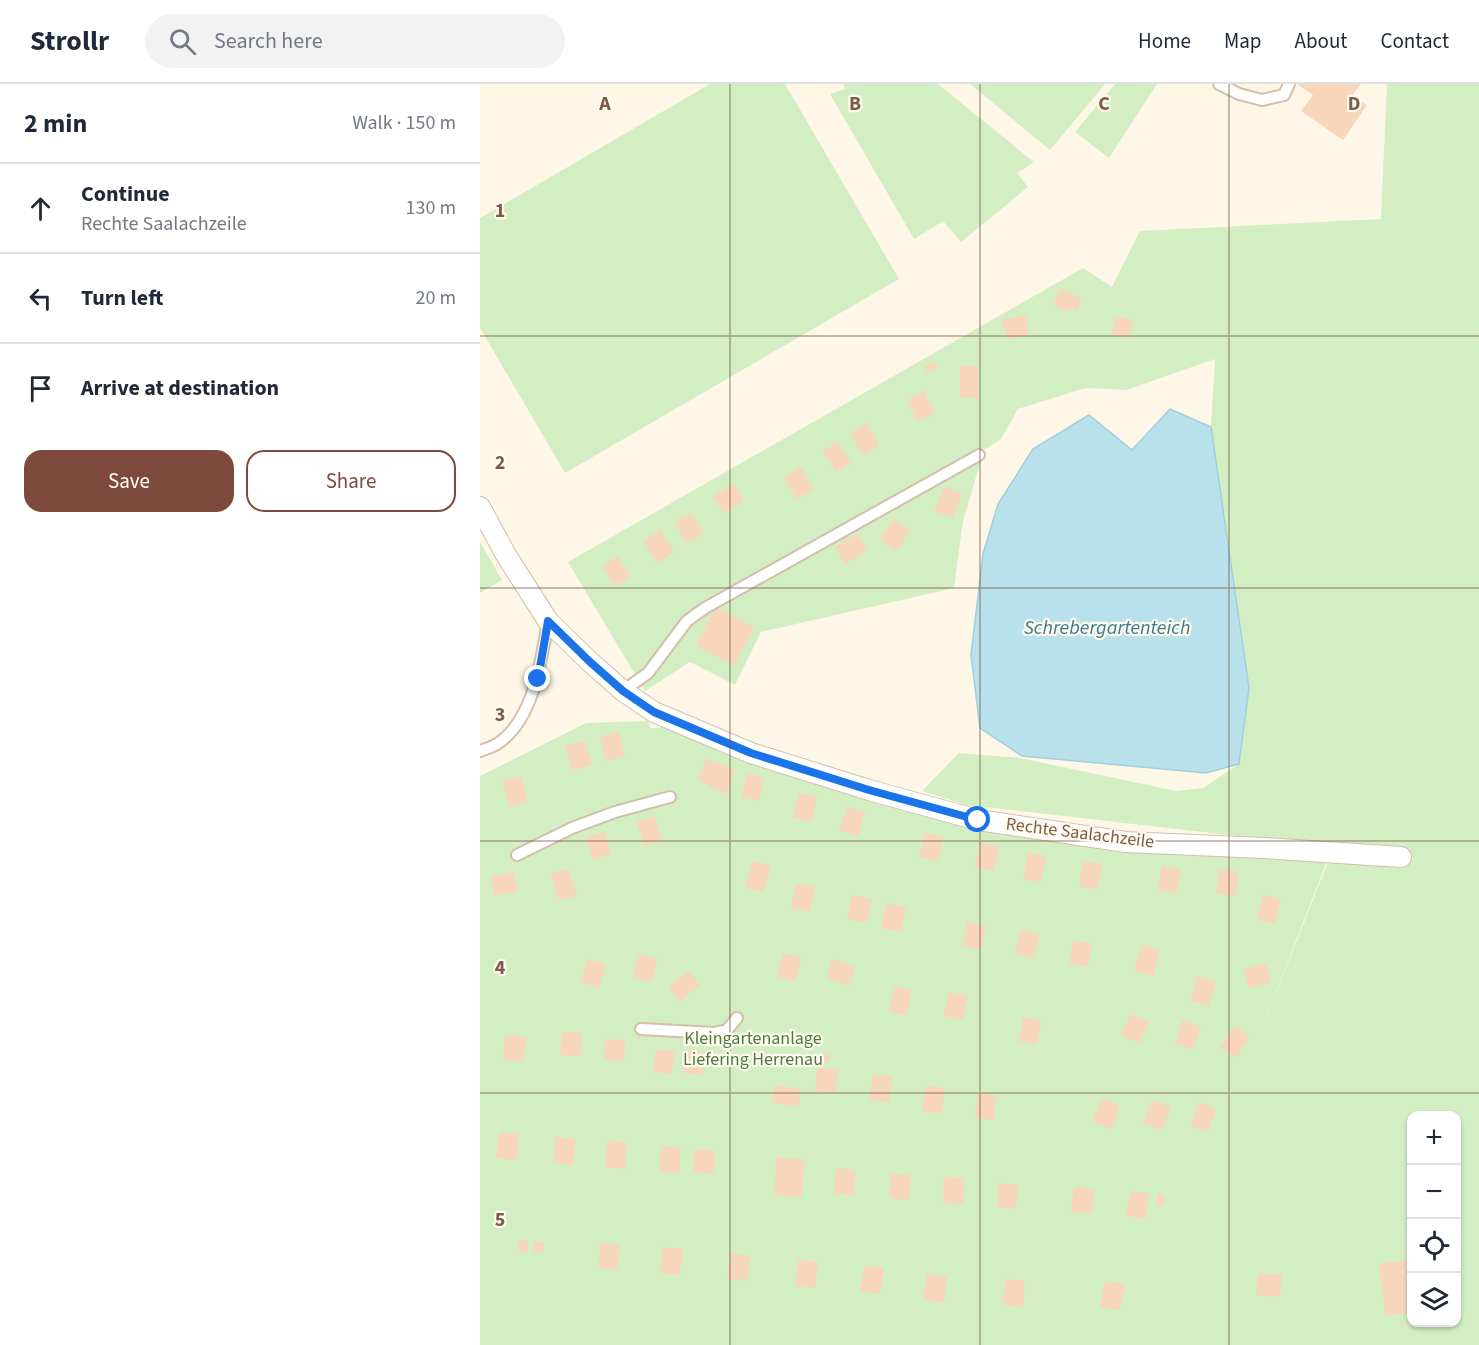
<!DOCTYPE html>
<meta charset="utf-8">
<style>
:root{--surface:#fff;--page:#f2f2f3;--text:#1f2937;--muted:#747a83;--line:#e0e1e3;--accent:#7e4a3c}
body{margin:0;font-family:"Source Sans 3",sans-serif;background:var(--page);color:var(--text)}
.controls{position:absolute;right:18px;bottom:18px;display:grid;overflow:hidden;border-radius:12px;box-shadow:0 2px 4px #0004}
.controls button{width:54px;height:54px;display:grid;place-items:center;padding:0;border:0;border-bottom:2px solid var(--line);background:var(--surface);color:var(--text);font:30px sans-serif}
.stop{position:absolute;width:18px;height:18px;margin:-14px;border:4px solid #1a73e8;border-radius:50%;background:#fff}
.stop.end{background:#1a73e8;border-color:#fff;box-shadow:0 2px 6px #0008}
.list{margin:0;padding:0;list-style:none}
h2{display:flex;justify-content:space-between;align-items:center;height:78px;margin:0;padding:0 24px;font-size:26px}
h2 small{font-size:20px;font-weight:400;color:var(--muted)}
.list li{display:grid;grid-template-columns:39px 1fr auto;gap:18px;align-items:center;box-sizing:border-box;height:90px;padding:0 24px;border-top:2px solid var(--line)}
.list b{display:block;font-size:22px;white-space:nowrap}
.list p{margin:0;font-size:20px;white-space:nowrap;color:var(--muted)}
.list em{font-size:20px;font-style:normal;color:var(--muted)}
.actions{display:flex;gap:12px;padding:18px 24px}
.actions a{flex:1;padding:14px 0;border:2px solid var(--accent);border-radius:18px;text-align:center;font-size:21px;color:var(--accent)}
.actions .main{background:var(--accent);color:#fff}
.icon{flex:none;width:33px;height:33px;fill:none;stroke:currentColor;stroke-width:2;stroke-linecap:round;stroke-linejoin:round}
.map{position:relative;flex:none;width:999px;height:1261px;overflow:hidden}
header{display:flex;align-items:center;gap:36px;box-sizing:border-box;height:84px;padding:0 30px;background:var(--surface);border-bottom:2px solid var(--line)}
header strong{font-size:28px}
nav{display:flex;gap:33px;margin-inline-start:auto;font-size:21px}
.search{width:420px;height:54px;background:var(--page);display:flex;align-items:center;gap:15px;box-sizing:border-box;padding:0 21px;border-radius:33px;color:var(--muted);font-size:22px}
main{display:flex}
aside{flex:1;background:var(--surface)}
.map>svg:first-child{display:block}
</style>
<header>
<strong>Strollr</strong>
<div class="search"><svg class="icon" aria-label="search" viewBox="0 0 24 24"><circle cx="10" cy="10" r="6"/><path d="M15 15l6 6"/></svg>Search here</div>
<nav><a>Home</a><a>Map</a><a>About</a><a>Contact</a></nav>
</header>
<main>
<aside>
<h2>2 min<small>Walk · 150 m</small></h2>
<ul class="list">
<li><svg class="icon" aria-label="ahead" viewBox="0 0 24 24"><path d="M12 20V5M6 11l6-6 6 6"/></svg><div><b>Continue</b><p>Rechte Saalachzeile</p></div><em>130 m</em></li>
<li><svg class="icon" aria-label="left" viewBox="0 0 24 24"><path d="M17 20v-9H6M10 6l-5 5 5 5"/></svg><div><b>Turn left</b></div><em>20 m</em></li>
<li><svg class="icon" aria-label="arrive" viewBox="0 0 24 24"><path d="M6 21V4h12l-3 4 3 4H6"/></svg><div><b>Arrive at destination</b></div></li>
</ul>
<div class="actions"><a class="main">Save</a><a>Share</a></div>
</aside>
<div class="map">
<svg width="999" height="1261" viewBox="0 0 999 1261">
<rect width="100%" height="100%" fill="#fef7e7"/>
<path fill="#d3eec3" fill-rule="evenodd" d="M230,0H305L419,195L85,389L0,244V134Z
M363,0H458L554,78L537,89L548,103L481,158L463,137L434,155L350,10L365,5Z
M490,0H625L570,66Z
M635,0H677L629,74L595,48Z
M907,0H999V1261H0V692L106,639L168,637L171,644L187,643L268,678L480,741L632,764L847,777L779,952L854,763L487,721L442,707L479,669L540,674L696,707L723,704L759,680L769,604L731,343L735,275L646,306L605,304L538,325L521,355L504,366L483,437L474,504L281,548L255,601L210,578L165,607L88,478L603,184L632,203L660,147L901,135ZM932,1032H976V1238H932Z
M0,458L22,496L0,509Z"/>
<path fill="#b9e1eb" stroke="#9ed0dd" stroke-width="1.5" d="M690,325L731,343L769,604L759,680L726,689L542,672L500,644L491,571L503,470L518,420L553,365L609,331L652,366Z"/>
<path fill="#f7d6bc" d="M817,0H881L872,12L887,21L863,56L821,27L833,11Z
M581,204L602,215L597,226L591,224L589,228L573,221Z
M546,231L549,251L527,255L522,236Z
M636,233L653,236L650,254L632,251Z
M454,277L458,283L447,289L444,283Z
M480,282H498V314H480Z
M444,307L455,329L438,338L427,316Z
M387,339L399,362L383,371L370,349Z
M358,357L371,379L356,388L343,367Z
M321,383L334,405L317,415L304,393Z
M254,400L264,417L244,429L233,412Z
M464,403L482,410L473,434L454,427Z
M211,429L223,450L206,459L195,438Z
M413,435L430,446L417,467L400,456Z
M180,446L194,468L177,479L163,457Z
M377,450L387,466L365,480L355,463Z
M138,472L150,493L134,502L122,482Z
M236,523L274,543L255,581L216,562Z
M139,648L145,672L126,677L120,652Z
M105,657L112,681L93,687L85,662Z
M226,675L255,686L246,710L227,702L228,700L218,696Z
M267,689L284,694L279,717L261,713Z
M41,692L48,717L30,723L22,698Z
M319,709L337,713L331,738L312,733Z
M367,723L385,729L378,752L359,746Z
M175,732L181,757L164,762L157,737Z
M125,748L131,771L113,776L106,753Z
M445,749L463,753L458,777L439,773Z
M500,759L519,763L514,787L495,783Z
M548,769L566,772L561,798L543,795Z
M273,777L291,783L283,808L264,803Z
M603,777L622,780L618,805L599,803Z
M682,782L701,785L697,809L678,806Z
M88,785L97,812L79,816L70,790Z
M740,785L759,788L755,812L736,810Z
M34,788L38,807L14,812L10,793Z
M316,799L335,803L330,828L311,824Z
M783,810L801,815L795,840L777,835Z
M372,811L392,815L387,839L367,835Z
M406,819L426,823L421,848L401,844Z
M487,838L506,842L501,866L482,862Z
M540,846L559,850L554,874L535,870Z
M593,856L612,859L608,883L589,880Z
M662,861L680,866L673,892L654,887Z
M302,869L321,873L316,897L297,893Z
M158,870L177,874L172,898L153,893Z
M108,875L126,880L119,904L100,897Z
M352,875L375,883L369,902L346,894Z
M786,879L791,898L769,904L763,885Z
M208,887L220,901L200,917L188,903Z
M717,892L736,898L729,922L710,916Z
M414,903L432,906L427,931L409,928Z
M469,908L488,912L483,936L464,932Z
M651,930L670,938L659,959L641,951Z
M543,933L561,936L557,961L539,957Z
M702,936L721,943L713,966L695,960Z
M755,942L770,953L756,974L740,963Z
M82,948L102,949L100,972L80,971Z
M26,951L46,953L43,978L23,975Z
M125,955L145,956L144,977L124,976Z
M176,965L195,967L192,990L173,988Z
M207,966L226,969L223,992L203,989Z
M343,969H350L349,978H341Z
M338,983L358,986L355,1010L335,1007Z
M393,990L412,992L409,1018L390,1016Z
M295,1001L321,1005L318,1023L292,1018Z
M446,1002L465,1004L461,1030L442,1027Z
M498,1009L516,1011L514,1036L495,1034Z
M622,1014L640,1021L631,1045L612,1037Z
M672,1016L691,1023L682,1046L663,1039Z
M720,1018L736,1026L727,1048L710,1041Z
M19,1048L39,1050L36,1076L16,1074Z
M75,1053L95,1055L93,1081L73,1079Z
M127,1057L147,1058L145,1085L125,1083Z
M181,1062L201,1064L199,1090L179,1088Z
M214,1065L235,1067L233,1090L213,1088Z
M296,1074L324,1075L322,1113L294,1111Z
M356,1084L375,1086L374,1111L354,1110Z
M411,1089L431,1091L429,1116L409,1114Z
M464,1093L484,1094L483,1120L463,1119Z
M519,1099L538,1101L536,1125L517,1123Z
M594,1103L614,1105L612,1130L591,1128Z
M650,1107L669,1110L665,1135L646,1132Z
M678,1110L685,1111L683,1122L676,1121Z
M39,1156L49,1157L48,1168L38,1167Z
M54,1157L64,1158L63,1169L53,1168Z
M120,1159L140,1161L138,1185L118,1184Z
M182,1163L203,1165L200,1191L180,1189Z
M250,1169L270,1172L267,1197L247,1195Z
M932,1175V1228L906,1232L899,1180Z
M318,1176L338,1178L335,1204L315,1202Z
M385,1181L404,1184L400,1210L380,1207Z
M778,1189L802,1191L800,1213L776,1211Z
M447,1190L467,1193L464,1219L443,1216Z
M526,1195L545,1197L543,1223L523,1221Z
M625,1197L645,1200L640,1226L620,1223Z"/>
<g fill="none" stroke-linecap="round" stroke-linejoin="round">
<g stroke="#d3bfab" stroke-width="14">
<path id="service" d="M739,0L759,10L782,16L804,11L809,0
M143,607L168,589L207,537L225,524L499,371
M0,667C6,665 12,663 17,660C54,636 61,577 68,537
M37,771L92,744L135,728L190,713
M161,945L234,949L247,946L257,934"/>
</g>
<g stroke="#d3bfab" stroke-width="22">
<path id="minor" d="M0,423L26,471L68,537L109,577L143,607L174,628L271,669L389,706L498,736L646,758L784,764L921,773"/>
</g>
<use href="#service" stroke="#fff" stroke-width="10"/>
<use href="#minor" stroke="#fff" stroke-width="20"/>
</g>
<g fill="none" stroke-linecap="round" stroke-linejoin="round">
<path stroke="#1a73e8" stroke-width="8" d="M58,595L68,537L109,577L143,607L174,628L271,669L389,706L498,736"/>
</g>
<path fill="none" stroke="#7c5d48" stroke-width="1.5" stroke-opacity="0.55" d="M250,0V1261M500,0V1261M749,0V1261M0,252H999M0,504H999M0,757H999M0,1009H999"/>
<g text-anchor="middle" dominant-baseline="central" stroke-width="4.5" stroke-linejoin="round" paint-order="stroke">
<g font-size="18" fill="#7c5d48" stroke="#fffaf0">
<text transform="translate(600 749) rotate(7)">Rechte Saalachzeile</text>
</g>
<g font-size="18" fill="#4c7c3c" stroke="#fffaf0">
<text x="273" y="954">Kleingartenanlage<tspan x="273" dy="21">Liefering Herrenau</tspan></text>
</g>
<g font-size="20" font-style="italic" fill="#3c7989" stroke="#fffaf0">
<text x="627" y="544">Schrebergartenteich</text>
</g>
</g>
<g font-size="20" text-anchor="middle" font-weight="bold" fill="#7c5d48" stroke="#fffaf0" stroke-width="4.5" stroke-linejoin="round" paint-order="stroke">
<text x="125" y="26">A</text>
<text x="375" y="26">B</text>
<text x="624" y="26">C</text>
<text x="874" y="26">D</text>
<text x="20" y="133">1</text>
<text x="20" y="385">2</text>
<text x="20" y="637">3</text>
<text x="20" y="890">4</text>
<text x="20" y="1142">5</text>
</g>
</svg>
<div class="controls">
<button>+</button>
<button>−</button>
<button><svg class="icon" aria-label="locate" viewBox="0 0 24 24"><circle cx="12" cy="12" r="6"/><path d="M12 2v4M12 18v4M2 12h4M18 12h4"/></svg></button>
<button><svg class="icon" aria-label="layers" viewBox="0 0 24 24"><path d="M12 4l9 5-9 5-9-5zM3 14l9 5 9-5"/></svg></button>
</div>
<div class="stop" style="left:498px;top:736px"></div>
<div class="stop end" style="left:58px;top:595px"></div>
</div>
</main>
